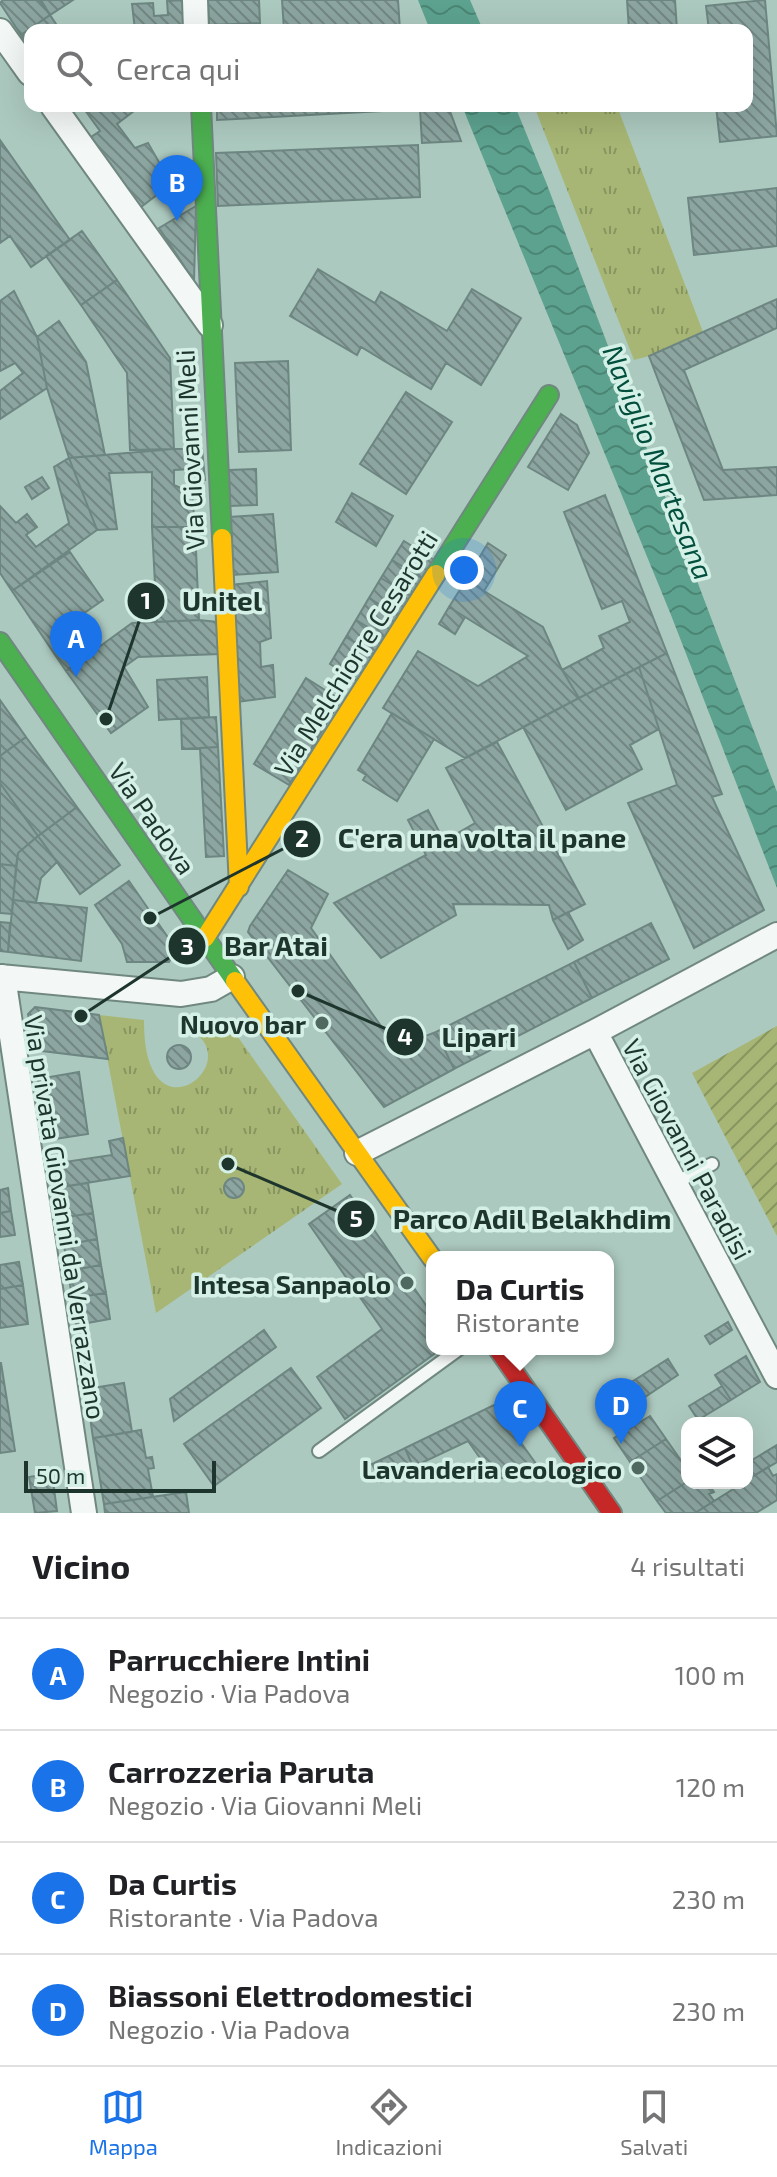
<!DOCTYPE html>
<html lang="it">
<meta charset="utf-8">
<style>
:root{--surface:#fff;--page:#f6f6f6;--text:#202124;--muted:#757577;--line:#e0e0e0;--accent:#1a73e8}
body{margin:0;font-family:"Exo 2",sans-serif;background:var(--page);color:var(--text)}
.controls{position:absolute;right:24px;bottom:24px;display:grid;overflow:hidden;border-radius:16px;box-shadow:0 8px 32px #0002}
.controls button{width:72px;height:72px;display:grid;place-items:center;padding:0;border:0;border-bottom:2px solid var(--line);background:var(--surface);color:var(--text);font:40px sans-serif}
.scale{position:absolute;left:24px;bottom:20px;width:192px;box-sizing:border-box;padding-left:8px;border:4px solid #1e352d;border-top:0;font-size:22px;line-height:28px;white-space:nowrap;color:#1e352d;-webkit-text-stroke:6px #d5f0e6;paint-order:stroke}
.you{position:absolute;left:464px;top:570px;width:28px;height:28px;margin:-20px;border:6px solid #fff;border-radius:50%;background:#1a73e8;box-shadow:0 0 0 12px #1a73e833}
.badge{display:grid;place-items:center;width:52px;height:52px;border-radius:50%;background:var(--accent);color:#fff;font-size:26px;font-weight:700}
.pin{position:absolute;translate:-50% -66px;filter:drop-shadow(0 2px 4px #0008)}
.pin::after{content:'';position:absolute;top:42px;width:28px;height:24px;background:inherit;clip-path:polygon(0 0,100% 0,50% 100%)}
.popup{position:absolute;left:426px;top:1251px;width:188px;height:104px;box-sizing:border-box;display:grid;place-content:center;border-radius:16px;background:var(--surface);filter:drop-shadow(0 2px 6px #0005);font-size:26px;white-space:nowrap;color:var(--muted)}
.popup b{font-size:30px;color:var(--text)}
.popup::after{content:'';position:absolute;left:50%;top:100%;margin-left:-16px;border:16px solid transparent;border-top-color:var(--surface)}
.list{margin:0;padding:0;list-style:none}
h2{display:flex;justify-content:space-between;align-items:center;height:104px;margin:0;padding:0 32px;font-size:34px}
h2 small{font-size:26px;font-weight:400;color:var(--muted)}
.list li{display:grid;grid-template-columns:52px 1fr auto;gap:24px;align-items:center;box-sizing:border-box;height:112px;padding:0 32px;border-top:2px solid var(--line)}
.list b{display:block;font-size:30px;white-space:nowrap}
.list p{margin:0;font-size:26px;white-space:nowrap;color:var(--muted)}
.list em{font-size:26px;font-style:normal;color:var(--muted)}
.icon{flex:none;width:44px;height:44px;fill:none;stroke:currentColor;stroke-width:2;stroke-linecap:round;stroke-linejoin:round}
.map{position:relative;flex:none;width:777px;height:1513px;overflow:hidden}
.search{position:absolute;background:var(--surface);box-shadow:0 8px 32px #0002;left:24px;right:24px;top:24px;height:88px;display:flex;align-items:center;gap:20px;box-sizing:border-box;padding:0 28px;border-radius:16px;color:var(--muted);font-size:30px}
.sheet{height:552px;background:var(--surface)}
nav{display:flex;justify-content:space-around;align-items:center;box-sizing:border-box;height:112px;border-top:2px solid var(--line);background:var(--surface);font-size:22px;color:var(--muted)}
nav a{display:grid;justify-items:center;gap:4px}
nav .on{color:var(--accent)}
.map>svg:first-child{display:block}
</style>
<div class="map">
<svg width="777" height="1513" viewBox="0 0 777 1513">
<defs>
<pattern id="park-tufts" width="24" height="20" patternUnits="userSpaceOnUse" patternTransform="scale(2)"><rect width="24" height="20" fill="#a7b674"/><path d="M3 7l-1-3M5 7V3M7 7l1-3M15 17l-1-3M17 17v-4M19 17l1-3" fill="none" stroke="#879560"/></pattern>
<pattern id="garden-furrows" width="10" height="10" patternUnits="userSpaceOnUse" patternTransform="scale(2)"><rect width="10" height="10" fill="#a7b674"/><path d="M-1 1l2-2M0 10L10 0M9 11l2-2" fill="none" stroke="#879560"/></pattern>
<pattern id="water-waves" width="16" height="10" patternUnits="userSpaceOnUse" patternTransform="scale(2)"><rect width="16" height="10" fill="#5ca28e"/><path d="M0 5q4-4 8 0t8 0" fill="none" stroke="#4b8574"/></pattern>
<pattern id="building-back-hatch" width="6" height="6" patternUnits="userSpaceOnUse" patternTransform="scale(2)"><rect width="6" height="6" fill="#8ca5a0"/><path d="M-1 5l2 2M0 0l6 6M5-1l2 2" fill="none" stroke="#728783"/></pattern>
</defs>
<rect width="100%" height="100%" fill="#acc9bf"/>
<path fill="url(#park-tufts)" d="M534,106H617L703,332L649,356L634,360Z
M99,1015L144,1020C143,1148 253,1060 187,1028L186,1024L233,1030L342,1184L156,1313Z"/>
<path fill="url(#garden-furrows)" d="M777,1026V1236L692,1073Z"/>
<path fill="url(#water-waves)" d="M418,0H470L483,30H430Z
M462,106H515L546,182L777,792V888L671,615Z"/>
<path fill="url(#building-back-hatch)" stroke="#6d8681" stroke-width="2" d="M3,0H39L50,15L21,35L0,3Z
M41,0H73L50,15Z
M183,0L186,30H135L132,4L153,3L154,16L168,15L167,1Z
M208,0H259L260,23L209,25Z
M282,0H398L400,30H284Z
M627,0H675L677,30H629Z
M765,0L777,136L720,142L716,106H747V30H709L706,6Z
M50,15L60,30H30V48L21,35Z
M82,106H136L138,108L117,124L135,148L148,143L160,164L194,161L196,185L166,188L141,207L91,137L100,131Z
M217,106H448L461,141L422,143L420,109L217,120Z
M0,140L70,240L31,267L10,236L0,243Z
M418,145L420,197L218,206L216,153Z
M777,188V246L694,255L688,198Z
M196,206L194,281L159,228Z
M82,231L117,280L81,305L46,256Z
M318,269L375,303L381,292L447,331L472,289L521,318L481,385L446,363L431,389L361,347L357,355L290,316Z
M117,280L170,358L174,449L130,450L127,373L81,305Z
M14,291L37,337L47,388L0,419V391L23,373L15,363L0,371V301Z
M777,299V328L684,370L723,470L777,467V495L704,500L649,356Z
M59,321L86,362L105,455L69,458L47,388L37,337Z
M288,361L291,450L239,452L235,363Z
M406,392L452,422L406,494L360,464Z
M561,414L577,425L589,453L568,490L528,467Z
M174,449H202L205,480L193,479L192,469L174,470V485L192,493L195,527H152V472L109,473L117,529L97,530L69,458Z
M69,458L97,530L12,591L0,573V506L16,523L27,514L37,527L26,535L36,547L69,523L54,467Z
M256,469L257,505L230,506L229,470Z
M42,477L49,488L32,499L25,487Z
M352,493L393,516L376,546L336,522Z
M605,495L667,653L579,698L562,670L604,648L599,636L630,622L622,601L602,609L564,512Z
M273,514L278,572L232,575L229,517Z
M152,527H195L199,620L157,622Z
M404,541L436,561L425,580L392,560Z
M488,543L506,555L484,591L466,580Z
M70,552L103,600L67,625L88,656L66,671L12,591Z
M392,560L425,580L414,598L381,578Z
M381,578L414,598L402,618L369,598Z
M466,580L543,627L562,670L579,698L465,758L383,708L418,651L478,686L528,656L449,607Z
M267,581L271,638L260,642L261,667L273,665L275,697L236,702L230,585Z
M369,598L402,618L389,640L356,620Z
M449,607L465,617L455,634L439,624Z
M199,620L217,622L220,654L138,657L124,667L148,707L111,733L66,671L132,623Z
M356,620L389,640L378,657L346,637Z
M346,637L378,657L362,684L330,664Z
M667,653L722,794L712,797L764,910L694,948L628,803L677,785L639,667Z
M639,667L659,729L630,745L642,769L566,810L523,727Z
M207,677L209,717L159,720L157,680Z
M306,678L341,700L289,785L254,764Z
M0,700L26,737L0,756Z
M392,713L434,739L397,801L363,780L366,775L358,770Z
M216,717L218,747L182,749L181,719Z
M26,737L77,807L38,836L0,783V756Z
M497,742L585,904L553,920L549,905L453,904L456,915L381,958L334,903L426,855L408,820L428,810L444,841L475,823L446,768Z
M218,747L224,856L206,857L200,748Z
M0,783L38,836L18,853L16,866L0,864Z
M77,807L120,865L80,894L38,836Z
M38,836L57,862L41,878L36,903L13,900L18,853Z
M0,864L16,866L12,914L0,913Z
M288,870L328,894L311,928L396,1047L436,1032L454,1069L384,1107L248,932L250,926Z
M129,881L176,949L169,962H127L122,944L95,905Z
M13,900L87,908L81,961L8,952Z
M568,912L583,940L568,949L553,920Z
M0,922L10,923L8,952L0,951Z
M651,923L669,959L592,998L574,962Z
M574,962L592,998L454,1069L436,1032Z
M35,1007L99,1015L108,1059L34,1050L28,1014Z
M167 1057a12 12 0 1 1 24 0a12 12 0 1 1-24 0Z
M79,1072L88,1134L48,1140L38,1079Z
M123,1138L130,1176L55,1188L51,1164L112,1155L109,1141Z
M224 1188a10 10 0 1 1 20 0a10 10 0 1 1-20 0Z
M88,1183L93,1213L60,1218L55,1188Z
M8,1188L11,1211L0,1213V1190Z
M350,1195L432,1314V1349H441L345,1419L317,1377L382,1329L309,1224Z
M11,1211L15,1235L0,1237V1213Z
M93,1213L97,1239L64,1245L60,1218Z
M97,1239L101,1265L68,1271L64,1245Z
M19,1262L23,1285L0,1289V1265Z
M101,1265L106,1293L72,1298L68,1271Z
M23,1285L28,1324L0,1328V1289Z
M106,1293L110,1319L76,1325L72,1298Z
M728,1322L732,1330L710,1344L705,1336Z
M264,1330L276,1347L174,1421L170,1399Z
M746,1356L760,1382L731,1400L715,1375Z
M668,1359L678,1375L633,1405L622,1388Z
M1,1363L15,1451L0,1453V1363Z
M291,1368L321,1408L214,1486L184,1444Z
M124,1383L132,1432L93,1438L86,1389Z
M722,1386L731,1400L698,1420L689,1406Z
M494,1405L544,1475L542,1477L494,1478L468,1441L413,1467L405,1448Z
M650,1416L666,1439L630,1462L614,1438Z
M141,1430L146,1458L152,1457L154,1468L148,1469L153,1497L104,1504L93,1438Z
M666,1439L687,1469V1482L657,1501L630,1462Z
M777,1445V1462L747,1480V1463Z
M405,1448L413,1467L381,1482L372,1464Z
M768,1467L773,1476L777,1474V1500L756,1513H695L743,1483H747V1480Z
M52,1473L57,1511L35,1513L29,1477Z
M687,1482L708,1483L714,1492L709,1494L714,1501L695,1513H666L657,1501Z
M186,1492L189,1513H105L104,1504Z"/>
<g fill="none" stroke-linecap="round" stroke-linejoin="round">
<g stroke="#708880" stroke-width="16">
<path id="lane" d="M675,1183L712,1164
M319,1451L459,1349"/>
</g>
<g stroke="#708880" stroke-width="28">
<path id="street" d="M195,0L196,30
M0,31L30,73
M53,106L210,325
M0,977L181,994L211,989L232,977
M3,977L84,1513
M595,1032L777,1376
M357,1153L595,1032L777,935"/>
</g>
<g stroke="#708880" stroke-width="22">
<path id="fast" d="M201,106L222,538
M436,574L549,395
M0,642L235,981"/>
</g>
<g stroke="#708880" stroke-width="22">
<path id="slow" d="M222,538L239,887
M205,938L436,574
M235,981L432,1258"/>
</g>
<g stroke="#708880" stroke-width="22">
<path id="jam" d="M498,1349L612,1513"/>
</g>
<use href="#lane" stroke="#f3f7f5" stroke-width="12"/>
<use href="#street" stroke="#f3f7f5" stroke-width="24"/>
<use href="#fast" stroke="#4caf50" stroke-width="18"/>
<use href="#slow" stroke="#ffc107" stroke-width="18"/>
<use href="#jam" stroke="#c62828" stroke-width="18"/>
</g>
<g fill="#506960" stroke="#d5f0e6" stroke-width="3">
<circle cx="322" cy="1023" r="8"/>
<circle cx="407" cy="1283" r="8"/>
<circle cx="638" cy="1468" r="8"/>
</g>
<g text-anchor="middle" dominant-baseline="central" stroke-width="7" stroke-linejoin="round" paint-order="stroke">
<g font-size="26" fill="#1e352d" stroke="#d5f0e6">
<text transform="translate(189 450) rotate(-93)">Via Giovanni Meli</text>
<text transform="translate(355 653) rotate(-58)">Via Melchiorre Cesarotti</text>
<text transform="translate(153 818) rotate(55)">Via Padova</text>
<text transform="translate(688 1149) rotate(62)">Via Giovanni Paradisi</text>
<text transform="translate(66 1217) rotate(81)">Via privata Giovanni da Verrazzano</text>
</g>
<g font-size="26" font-weight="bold" fill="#1e352d" stroke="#d5f0e6" text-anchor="end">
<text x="306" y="1023">Nuovo bar</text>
<text x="391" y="1283">Intesa Sanpaolo</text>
<text x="622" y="1468">Lavanderia ecologico</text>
</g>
<g font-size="28" font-style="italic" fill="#024f3e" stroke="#d5f0e6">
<text transform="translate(659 462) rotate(68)">Naviglio Martesana</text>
</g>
</g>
<path fill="none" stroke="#1e352d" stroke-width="3" d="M106 719L146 601M150 918L302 839M81 1016L187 946M298 991L405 1037M228 1164L356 1219"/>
<g fill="#1e352d" stroke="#d5f0e6" stroke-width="3">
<circle cx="106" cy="719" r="8"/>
<circle cx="150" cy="918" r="8"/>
<circle cx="81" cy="1016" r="8"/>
<circle cx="298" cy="991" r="8"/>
<circle cx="228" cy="1164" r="8"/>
<circle cx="146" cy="601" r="20"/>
<circle cx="302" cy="839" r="20"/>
<circle cx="187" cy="946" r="20"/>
<circle cx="405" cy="1037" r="20"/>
<circle cx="356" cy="1219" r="20"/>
</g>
<g font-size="24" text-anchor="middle" font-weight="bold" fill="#fff">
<text x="146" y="609">1</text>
<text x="302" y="847">2</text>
<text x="187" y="955">3</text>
<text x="405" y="1045">4</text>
<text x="356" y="1227">5</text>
</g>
<g font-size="28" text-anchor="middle" font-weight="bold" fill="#1e352d" stroke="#d5f0e6" stroke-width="7" stroke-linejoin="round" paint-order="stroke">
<text x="222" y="611">Unitel</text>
<text x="482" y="848">C'era una volta il pane</text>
<text x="276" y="956">Bar Atai</text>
<text x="479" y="1047">Lipari</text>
<text x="532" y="1229">Parco Adil Belakhdim</text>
</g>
</svg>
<div class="controls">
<button><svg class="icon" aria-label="layers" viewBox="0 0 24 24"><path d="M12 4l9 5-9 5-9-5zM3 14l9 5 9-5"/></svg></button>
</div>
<div class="scale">50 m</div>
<div class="you"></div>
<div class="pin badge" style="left:76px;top:677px">A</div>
<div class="pin badge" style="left:177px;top:221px">B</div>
<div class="pin badge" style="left:520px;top:1447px">C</div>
<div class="popup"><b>Da Curtis</b>Ristorante</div>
<div class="pin badge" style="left:621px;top:1444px">D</div>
<div class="search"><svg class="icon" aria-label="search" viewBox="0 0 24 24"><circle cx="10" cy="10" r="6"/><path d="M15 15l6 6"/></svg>Cerca qui</div>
</div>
<section class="sheet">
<h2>Vicino<small>4 risultati</small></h2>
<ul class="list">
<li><span class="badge">A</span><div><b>Parrucchiere Intini</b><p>Negozio · Via Padova</p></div><em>100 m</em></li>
<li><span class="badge">B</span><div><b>Carrozzeria Paruta</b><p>Negozio · Via Giovanni Meli</p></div><em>120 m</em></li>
<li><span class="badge">C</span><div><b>Da Curtis</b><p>Ristorante · Via Padova</p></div><em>230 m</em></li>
<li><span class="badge">D</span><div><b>Biassoni Elettrodomestici</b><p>Negozio · Via Padova</p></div><em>230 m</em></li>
</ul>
</section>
<nav>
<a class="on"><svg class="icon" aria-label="map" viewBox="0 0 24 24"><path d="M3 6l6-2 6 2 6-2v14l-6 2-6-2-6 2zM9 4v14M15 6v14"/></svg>Mappa</a>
<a><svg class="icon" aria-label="directions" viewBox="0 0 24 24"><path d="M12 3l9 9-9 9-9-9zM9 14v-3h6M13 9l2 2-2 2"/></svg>Indicazioni</a>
<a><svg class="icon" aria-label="saved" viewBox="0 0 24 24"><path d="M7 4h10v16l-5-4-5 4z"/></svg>Salvati</a>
</nav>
